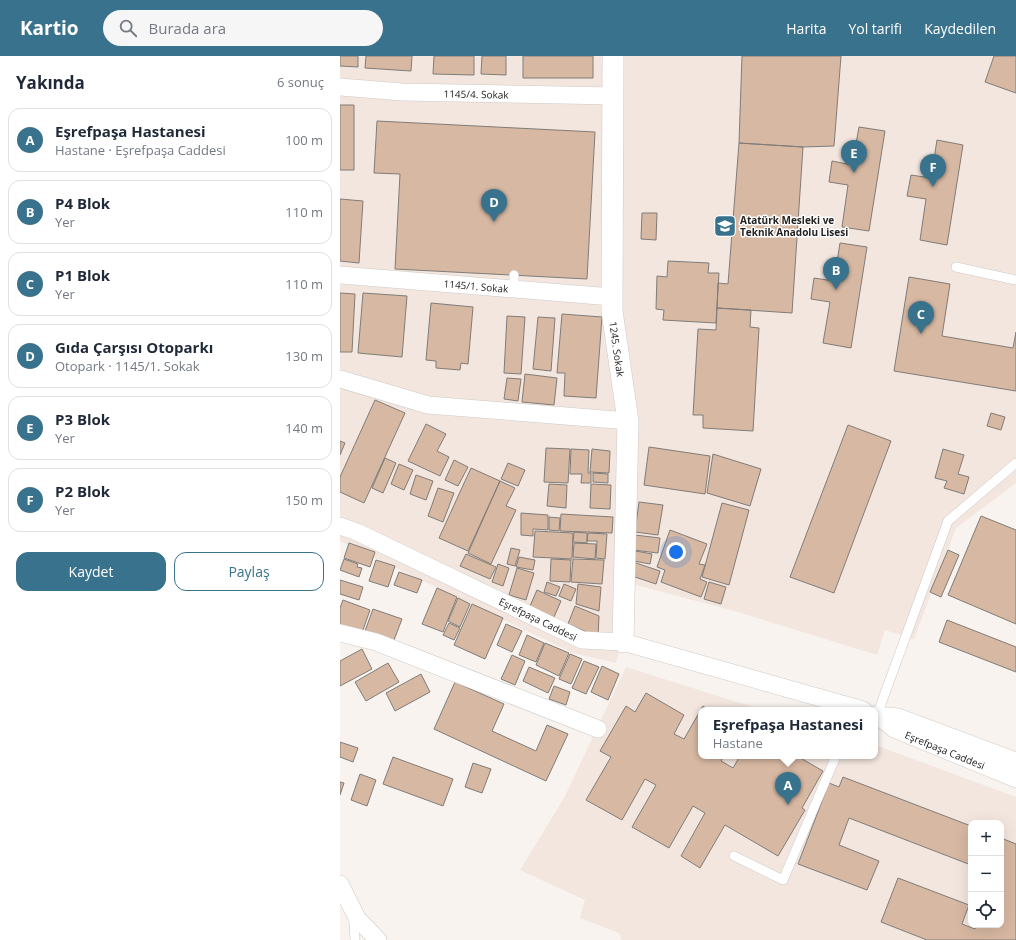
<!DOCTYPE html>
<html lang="tr">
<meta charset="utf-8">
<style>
:root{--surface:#fff;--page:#f6f6f7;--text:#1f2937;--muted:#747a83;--line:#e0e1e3;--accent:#39728c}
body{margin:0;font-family:"Open Sans",sans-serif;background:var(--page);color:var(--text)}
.controls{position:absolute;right:12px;bottom:12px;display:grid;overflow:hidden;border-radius:8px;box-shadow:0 4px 16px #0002}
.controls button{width:36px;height:36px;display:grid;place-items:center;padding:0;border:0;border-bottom:1px solid var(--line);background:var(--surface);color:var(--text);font:20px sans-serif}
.you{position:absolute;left:336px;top:496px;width:14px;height:14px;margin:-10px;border:3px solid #fff;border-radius:50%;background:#1a73e8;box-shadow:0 0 0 6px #1a73e833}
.badge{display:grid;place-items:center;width:26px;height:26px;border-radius:50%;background:var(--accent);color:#fff;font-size:13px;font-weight:700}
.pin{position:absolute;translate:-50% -33px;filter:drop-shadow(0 1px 2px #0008)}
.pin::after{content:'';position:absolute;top:21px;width:14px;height:12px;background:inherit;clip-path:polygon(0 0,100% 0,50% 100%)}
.popup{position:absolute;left:358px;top:651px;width:180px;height:52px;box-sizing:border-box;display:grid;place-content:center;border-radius:8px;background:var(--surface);filter:drop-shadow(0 1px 3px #0005);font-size:13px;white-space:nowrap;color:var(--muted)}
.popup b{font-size:15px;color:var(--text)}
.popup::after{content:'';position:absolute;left:50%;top:100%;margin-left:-8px;border:8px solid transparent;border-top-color:var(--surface)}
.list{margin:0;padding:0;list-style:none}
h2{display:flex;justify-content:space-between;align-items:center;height:52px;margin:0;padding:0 16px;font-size:17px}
h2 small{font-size:13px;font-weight:400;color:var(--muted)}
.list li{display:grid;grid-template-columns:26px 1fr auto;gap:12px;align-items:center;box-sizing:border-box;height:64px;margin:0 8px 8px;padding:0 8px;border:1px solid var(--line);border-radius:12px}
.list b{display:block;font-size:15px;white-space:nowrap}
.list p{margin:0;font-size:13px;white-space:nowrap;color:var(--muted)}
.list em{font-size:13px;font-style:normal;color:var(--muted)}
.actions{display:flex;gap:8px;padding:12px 16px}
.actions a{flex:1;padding:9px 0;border:1px solid var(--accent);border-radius:12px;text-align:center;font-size:14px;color:var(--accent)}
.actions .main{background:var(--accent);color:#fff}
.icon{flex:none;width:22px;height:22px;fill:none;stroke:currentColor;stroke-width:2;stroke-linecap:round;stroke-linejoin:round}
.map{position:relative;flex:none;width:676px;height:884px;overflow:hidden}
header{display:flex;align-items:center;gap:24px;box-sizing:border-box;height:56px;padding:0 20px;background:var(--accent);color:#fff}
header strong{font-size:19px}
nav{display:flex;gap:22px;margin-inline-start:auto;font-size:14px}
.search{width:280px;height:36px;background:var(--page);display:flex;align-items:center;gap:10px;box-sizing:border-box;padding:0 14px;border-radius:22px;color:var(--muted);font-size:15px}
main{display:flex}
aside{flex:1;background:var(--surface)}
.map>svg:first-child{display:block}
</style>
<header>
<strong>Kartio</strong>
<div class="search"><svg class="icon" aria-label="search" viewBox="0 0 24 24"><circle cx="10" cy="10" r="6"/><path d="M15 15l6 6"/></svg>Burada ara</div>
<nav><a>Harita</a><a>Yol tarifi</a><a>Kaydedilen</a></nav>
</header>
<main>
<aside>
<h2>Yakında<small>6 sonuç</small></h2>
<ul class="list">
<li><span class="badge">A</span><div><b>Eşrefpaşa Hastanesi</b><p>Hastane · Eşrefpaşa Caddesi</p></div><em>100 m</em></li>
<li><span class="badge">B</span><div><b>P4 Blok</b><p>Yer</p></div><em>110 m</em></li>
<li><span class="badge">C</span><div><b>P1 Blok</b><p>Yer</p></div><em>110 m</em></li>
<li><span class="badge">D</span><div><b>Gıda Çarşısı Otoparkı</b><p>Otopark · 1145/1. Sokak</p></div><em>130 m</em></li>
<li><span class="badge">E</span><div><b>P3 Blok</b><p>Yer</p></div><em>140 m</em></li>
<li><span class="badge">F</span><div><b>P2 Blok</b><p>Yer</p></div><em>150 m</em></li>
</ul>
<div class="actions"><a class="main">Kaydet</a><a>Paylaş</a></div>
</aside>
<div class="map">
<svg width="676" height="884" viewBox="0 0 676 884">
<rect width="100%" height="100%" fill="#f8f3ef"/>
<path fill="#f2e6de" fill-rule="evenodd" d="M0,0H676V427L616,472L574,583L545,574L537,599L398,556L296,529L276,607L233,597L0,485Z
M286,611L422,654H361V700H535V689L676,741V884H282L279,877L240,862L245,844L180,814L224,742ZM631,767H661V869H631Z"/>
<path fill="#d7b8a2" stroke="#807c79" d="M0,0H18V11L0,10Z
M26,0H72L71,15L25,12Z
M94,0H134V19L93,18Z
M142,0H166V19L141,18Z
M183,0H253V22H183Z
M402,0H501L494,90L463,91L399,87Z
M654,0H676V37L645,26Z
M0,49H14V114H0Z
M37,65L255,76L247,223L55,213L60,118L34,117Z
M519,71L545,75L529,175L502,171L508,129L489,126L492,105L512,109Z
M597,84L623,89L607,189L580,184L586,143L567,140L571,119L591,122Z
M399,87L463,91L452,257L377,252L378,227L388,228Z
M0,143L23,145L19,207L0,205Z
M302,157H317L316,184L301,183Z
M500,187L527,191L511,292L483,287L490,246L471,243L474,222L494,225Z
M328,205L369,207L368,217H379L376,267L323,264L324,254L316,253L317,220L327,221Z
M569,221L610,228L602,280L673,292L676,276V335L554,315Z
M0,237L15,238L12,296H0Z
M23,237L67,240L62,301L18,297Z
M91,247L133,251L128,308L121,307L120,314L96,312V305L86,304Z
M377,252L411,254L410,271L419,272L413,375L363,372V359H353L358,273L376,274Z
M222,258L262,261L256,342L224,340L225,317H217Z
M167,260L185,261L181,318L164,317Z
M198,261L215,262L211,315L193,313Z
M185,318L217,322L214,349L182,346Z
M167,322L181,323L178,345L164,343Z
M35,344L65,357L24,447L0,436V421Z
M651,357L665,361L661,374L647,370Z
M86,368L106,378L97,395L109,401L100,420L68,405Z
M508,369L551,385L494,537L450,521Z
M0,385L5,387L0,399Z
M309,391L370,400L365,438L304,429Z
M206,392L230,393L228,427L204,426Z
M231,393L249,394L248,417H251V427H241L242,418H230Z
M252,393L270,395L269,417L250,416Z
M603,393L624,399L618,418L629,421L624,438L604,432L607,425L595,422Z
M373,398L421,413L410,450L367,437Z
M45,402L56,407L43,437L32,432Z
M114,404L128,411L118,430L105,424Z
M168,407L185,414L178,430L161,423Z
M59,408L73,414L64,434L51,428Z
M131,412L160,425L128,495L99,482Z
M253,417L268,418V427L253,426Z
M76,419L93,425L86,444L70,438Z
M160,425L175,432L166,450L176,454L151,508L128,497Z
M209,428L227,429L226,452L207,450Z
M251,428L271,429L270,453L250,452Z
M98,432L114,437L103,466L88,460Z
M299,446L323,449L318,479L295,476Z
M382,447L409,454L389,529L362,521Z
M181,457L208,459V474L193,473V480L181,479Z
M221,458L273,461L272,477L220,475Z
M641,460L676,474V568L608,539Z
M209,461L220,462L219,475L209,474Z
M330,474L367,488L359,508L365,509L360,523L367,526L361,541L321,526L325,514L317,511Z
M195,475L233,477L232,503L193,501Z
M234,476L247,477V487L233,486Z
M248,477L267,478L265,503L256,502L257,485H247Z
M295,479L320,482L318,497L293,494Z
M9,487L35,496L30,511L4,502Z
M234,487L256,488L255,503L233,501Z
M171,492L180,494L175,510L167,508Z
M608,494L619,499L601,541L590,536Z
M296,495L312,498L310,508L294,505Z
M126,498L156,511L150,523L120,510Z
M179,501L195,504L193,514L176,511Z
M4,503L18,508L17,511L22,512L19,521L0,514Z
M211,503L231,504L230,526L210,525Z
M233,503L264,504L262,528L231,526Z
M36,504L55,510L48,531L29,525Z
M293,506L320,515L316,528L289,519Z
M158,508L169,512L163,530L152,526Z
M177,512L194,517L186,544L169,539Z
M59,516L82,524L77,537L54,529Z
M0,524L23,531L19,544L0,538Z
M207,526L220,531L216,540L204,536Z
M369,526L386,531L381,548L364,543Z
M224,528L236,533L231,545L219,540Z
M238,528L261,531L259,555L236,548Z
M97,532L117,541L103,576L82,568Z
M197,534L221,545L214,561L190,550Z
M118,542L130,548L120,571L108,565Z
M3,544L30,554L22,577L0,570V552Z
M132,548L163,562L145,603L114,589Z
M235,550L259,560L258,581L228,568Z
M33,553L62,563L54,584L25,575Z
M607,564L676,591V616L599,586Z
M109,567L120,572L114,584L103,579Z
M166,568L182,575L172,596L157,589Z
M187,579L204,587L196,606L179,599Z
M205,587L229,597L219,620L196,609Z
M22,593L32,613L0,630V605Z
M230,598L242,603L231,628L219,623Z
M172,599L185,605L175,629L161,623Z
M244,605L259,611L246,638L232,632Z
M48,607L59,626L26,645L15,626Z
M262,610L279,618L268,644L251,636Z
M189,611L215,622L208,637L183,625Z
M81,618L90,636L55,655L46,637Z
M115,626L164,648L152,675L196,695L207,669L228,678L206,725L94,673Z
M214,630L230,636L226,649L209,643Z
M306,637L344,659L334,678L344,683L363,650L369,654H361V700H384L381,705L393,712L400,700H457L483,715L462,752L465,754L438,800L385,769L360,812L341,800L365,757L353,750L329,792L292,771L316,729L305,723L282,764L246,744L271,701L260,695L286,650L295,656Z
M0,686L18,692L13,706L0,701Z
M53,701L113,723L103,750L43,728Z
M133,707L151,713L142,737L125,731Z
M20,718L36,724L27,750L11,744Z
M503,721L631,770V809L509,762L499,789L539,805L527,834L458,808L489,727L499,731Z
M0,726L4,727L0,739Z
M661,782L676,788V884H587L541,866L558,822L629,849L622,868L635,873L636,869H661Z"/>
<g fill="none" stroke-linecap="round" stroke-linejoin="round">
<g stroke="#cfcac7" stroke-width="10">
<path id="service" d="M616,211L676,224
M174,233V219
M537,659L608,465L676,407
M394,800L443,824L496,700
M15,884L14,867L17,862"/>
</g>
<g stroke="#cfcac7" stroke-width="18">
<path id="minor" d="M0,31L62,36L273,40
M0,219L272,241
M0,323L88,349L288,365
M0,470L17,476L242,584L283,586L523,654
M0,577L36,586L258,673
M535,659L558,661L676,705
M537,659L554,673L676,723
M0,828L17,862L38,884"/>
</g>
<g stroke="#cfcac7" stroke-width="22">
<path id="tertiary" d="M273,0L272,255L288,365L283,586"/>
</g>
<use href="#service" stroke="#fff" stroke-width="9"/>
<use href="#minor" stroke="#fff" stroke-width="17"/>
<use href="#tertiary" stroke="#fff" stroke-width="21"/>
</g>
<defs>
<g id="school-square" transform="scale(1.15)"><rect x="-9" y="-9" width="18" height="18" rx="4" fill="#39728c" stroke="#fff"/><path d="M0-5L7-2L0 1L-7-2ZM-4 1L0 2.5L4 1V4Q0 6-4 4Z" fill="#fff"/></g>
</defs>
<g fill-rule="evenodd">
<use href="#school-square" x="385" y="170"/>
</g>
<g text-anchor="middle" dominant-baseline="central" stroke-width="3" stroke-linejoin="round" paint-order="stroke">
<g font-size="10" fill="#242221" stroke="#fff">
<text transform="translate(136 38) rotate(1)">1145/4. Sokak</text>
<text transform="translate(136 230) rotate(5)">1145/1. Sokak</text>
<text transform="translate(277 293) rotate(82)">1245. Sokak</text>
<text transform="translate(198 563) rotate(26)">Eşrefpaşa Caddesi</text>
<text transform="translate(605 694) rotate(22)">Eşrefpaşa Caddesi</text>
</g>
<g font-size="10" font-weight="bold" fill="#242221" stroke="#fff" text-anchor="start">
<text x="400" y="164">Atatürk Mesleki ve<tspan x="400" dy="12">Teknik Anadolu Lisesi</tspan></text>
</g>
</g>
</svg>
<div class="controls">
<button>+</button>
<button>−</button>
<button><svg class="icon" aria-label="locate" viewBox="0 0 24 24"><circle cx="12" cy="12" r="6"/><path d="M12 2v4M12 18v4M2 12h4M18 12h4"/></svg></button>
</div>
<div class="you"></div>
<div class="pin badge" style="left:448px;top:749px">A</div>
<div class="popup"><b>Eşrefpaşa Hastanesi</b>Hastane</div>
<div class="pin badge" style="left:496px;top:234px">B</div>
<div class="pin badge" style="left:581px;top:278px">C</div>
<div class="pin badge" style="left:154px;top:166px">D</div>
<div class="pin badge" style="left:514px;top:117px">E</div>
<div class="pin badge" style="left:593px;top:131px">F</div>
</div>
</main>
